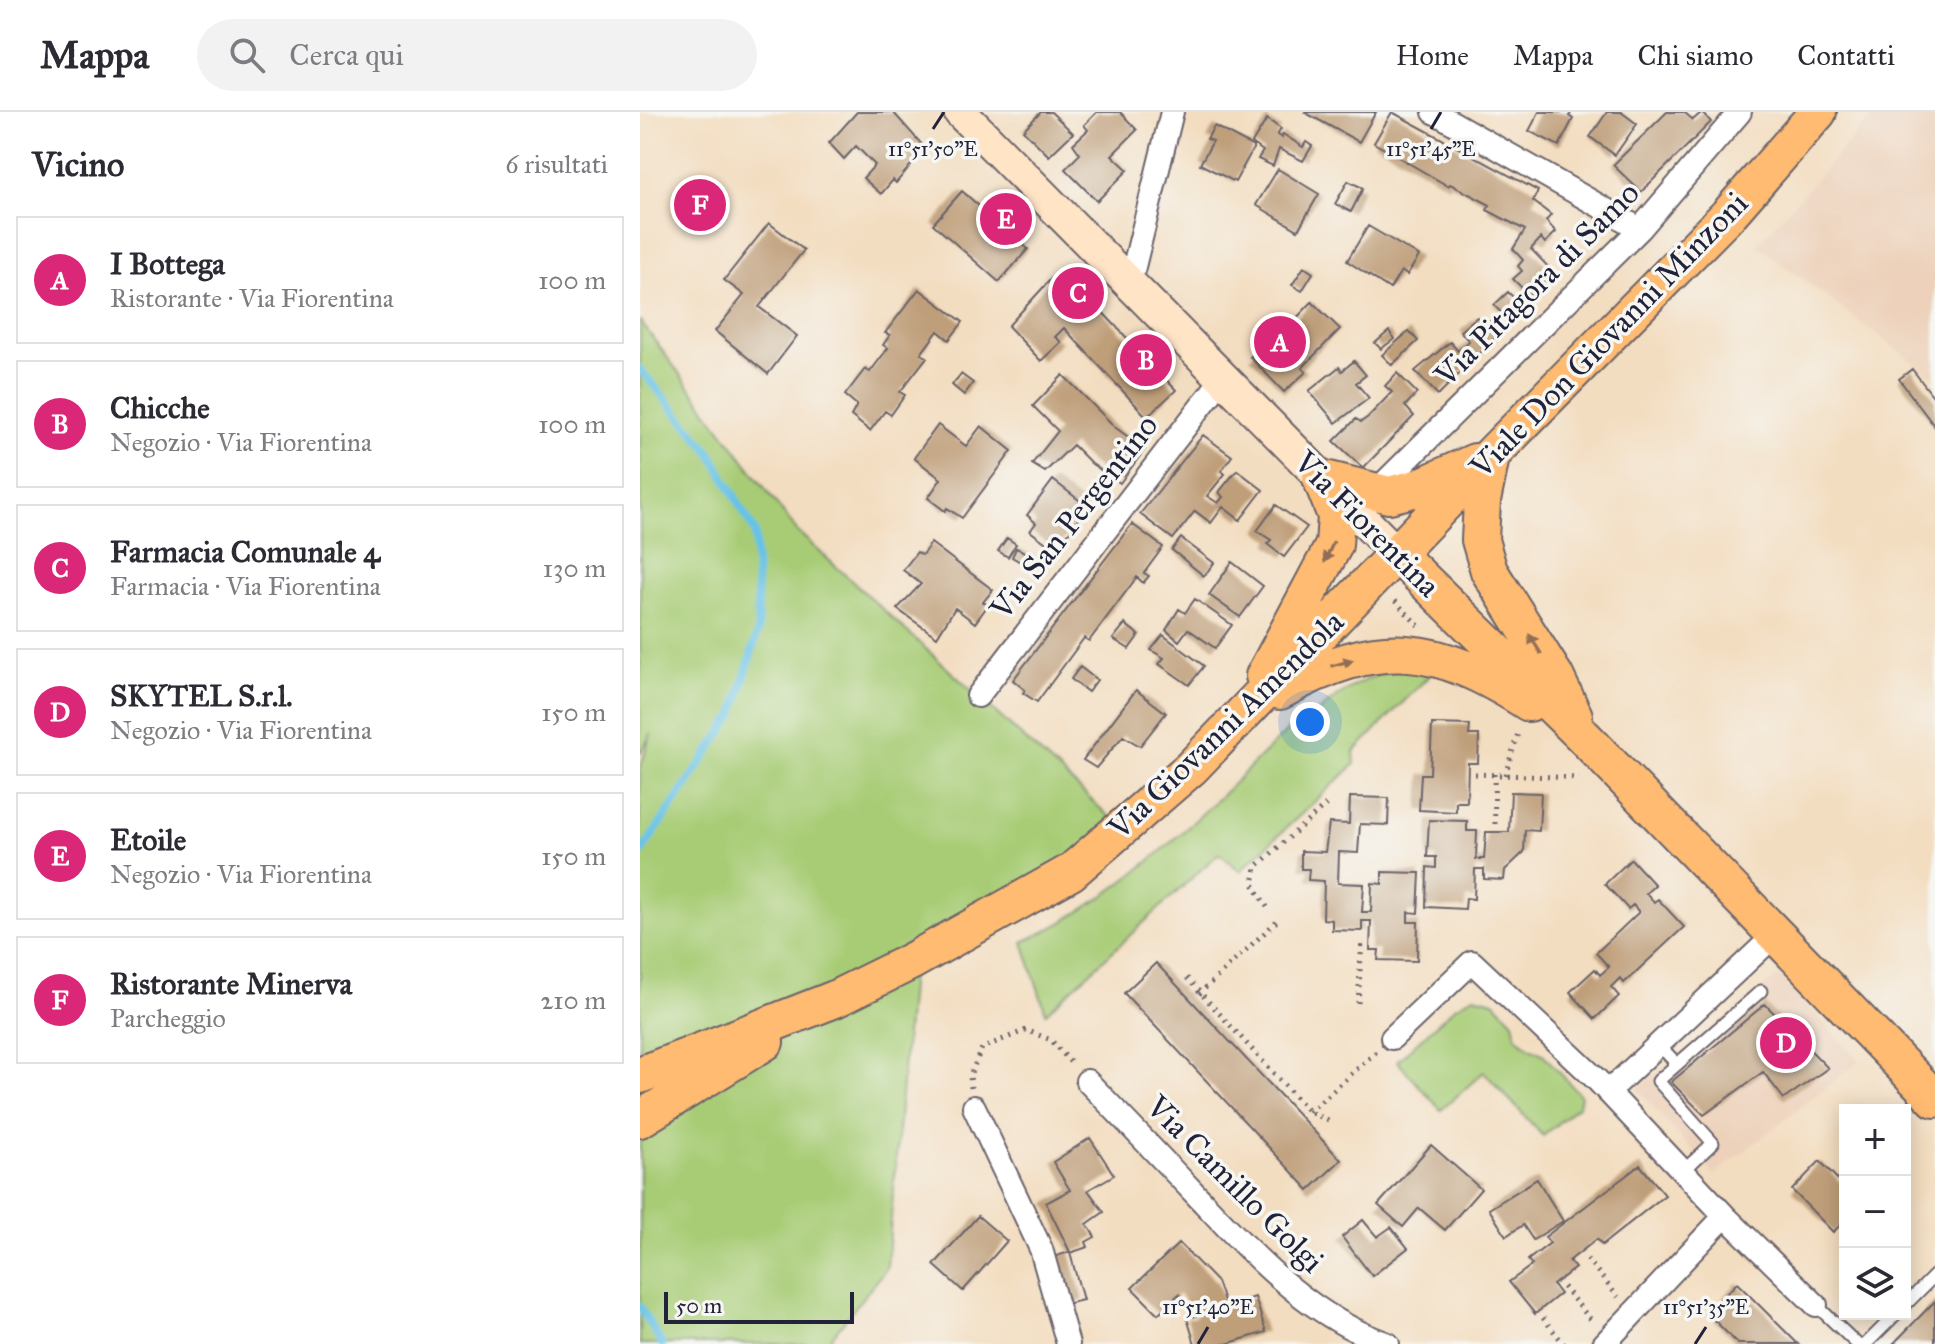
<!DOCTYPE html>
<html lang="it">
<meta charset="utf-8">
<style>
:root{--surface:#fff;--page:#f2f2f3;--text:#2b2b33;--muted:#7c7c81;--line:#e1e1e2;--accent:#db2777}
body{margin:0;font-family:"IM FELL Great Primer",serif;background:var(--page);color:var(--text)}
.controls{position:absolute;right:24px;bottom:24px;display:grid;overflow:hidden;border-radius:0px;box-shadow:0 4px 20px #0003}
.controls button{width:72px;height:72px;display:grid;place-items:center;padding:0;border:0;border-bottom:2px solid var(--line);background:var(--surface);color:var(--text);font:40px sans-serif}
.scale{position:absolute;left:24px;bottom:20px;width:190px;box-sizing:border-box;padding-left:8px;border:4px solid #22223b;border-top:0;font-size:22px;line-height:28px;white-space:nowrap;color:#22223b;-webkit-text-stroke:6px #f6f6f2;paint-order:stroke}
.you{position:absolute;left:670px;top:610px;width:28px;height:28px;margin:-20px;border:6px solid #fff;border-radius:50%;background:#1a73e8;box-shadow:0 0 0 12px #1a73e833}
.badge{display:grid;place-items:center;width:52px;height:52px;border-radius:50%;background:var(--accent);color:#fff;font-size:26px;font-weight:700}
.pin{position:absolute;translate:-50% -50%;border:4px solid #fff;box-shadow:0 2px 8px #0006}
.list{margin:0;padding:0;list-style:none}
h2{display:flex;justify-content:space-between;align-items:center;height:104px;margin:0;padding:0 32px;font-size:34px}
h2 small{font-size:26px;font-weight:400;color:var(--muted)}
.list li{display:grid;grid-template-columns:52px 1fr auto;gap:24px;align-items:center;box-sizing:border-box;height:128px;margin:0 16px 16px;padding:0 16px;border:2px solid var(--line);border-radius:0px}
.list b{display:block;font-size:30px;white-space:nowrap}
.list p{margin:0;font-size:26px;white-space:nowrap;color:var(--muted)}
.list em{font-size:26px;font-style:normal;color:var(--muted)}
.icon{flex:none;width:44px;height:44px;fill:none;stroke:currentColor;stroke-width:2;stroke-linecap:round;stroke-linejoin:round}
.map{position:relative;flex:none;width:1295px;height:1232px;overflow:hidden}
header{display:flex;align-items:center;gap:48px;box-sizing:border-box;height:112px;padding:0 40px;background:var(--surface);border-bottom:2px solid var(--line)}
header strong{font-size:38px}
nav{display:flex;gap:44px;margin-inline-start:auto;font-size:28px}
.search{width:560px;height:72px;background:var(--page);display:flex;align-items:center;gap:20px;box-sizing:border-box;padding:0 28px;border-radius:44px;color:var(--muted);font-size:30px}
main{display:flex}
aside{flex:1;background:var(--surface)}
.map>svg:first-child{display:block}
</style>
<header>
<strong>Mappa</strong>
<div class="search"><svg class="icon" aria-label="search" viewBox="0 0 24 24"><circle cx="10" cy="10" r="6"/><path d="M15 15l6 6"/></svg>Cerca qui</div>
<nav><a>Home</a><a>Mappa</a><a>Chi siamo</a><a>Contatti</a></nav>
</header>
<main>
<aside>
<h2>Vicino<small>6 risultati</small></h2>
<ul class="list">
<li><span class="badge">A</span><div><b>I Bottega</b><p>Ristorante · Via Fiorentina</p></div><em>100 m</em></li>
<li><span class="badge">B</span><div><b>Chicche</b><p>Negozio · Via Fiorentina</p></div><em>100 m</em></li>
<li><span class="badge">C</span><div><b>Farmacia Comunale 4</b><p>Farmacia · Via Fiorentina</p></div><em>130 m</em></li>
<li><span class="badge">D</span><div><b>SKYTEL S.r.l.</b><p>Negozio · Via Fiorentina</p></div><em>150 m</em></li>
<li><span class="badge">E</span><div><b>Etoile</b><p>Negozio · Via Fiorentina</p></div><em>150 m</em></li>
<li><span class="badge">F</span><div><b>Ristorante Minerva</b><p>Parcheggio</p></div><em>210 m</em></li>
</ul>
</aside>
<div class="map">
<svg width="1295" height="1232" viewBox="0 0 1295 1232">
<rect width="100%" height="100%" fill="#f6f6f2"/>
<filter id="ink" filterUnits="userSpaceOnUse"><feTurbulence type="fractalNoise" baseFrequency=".0125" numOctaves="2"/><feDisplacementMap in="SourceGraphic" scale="16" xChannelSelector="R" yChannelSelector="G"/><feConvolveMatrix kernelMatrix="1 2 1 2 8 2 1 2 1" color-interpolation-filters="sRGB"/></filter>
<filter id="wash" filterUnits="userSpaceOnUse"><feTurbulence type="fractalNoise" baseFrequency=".006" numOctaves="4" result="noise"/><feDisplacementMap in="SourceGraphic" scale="32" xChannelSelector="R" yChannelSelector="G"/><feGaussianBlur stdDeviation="1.8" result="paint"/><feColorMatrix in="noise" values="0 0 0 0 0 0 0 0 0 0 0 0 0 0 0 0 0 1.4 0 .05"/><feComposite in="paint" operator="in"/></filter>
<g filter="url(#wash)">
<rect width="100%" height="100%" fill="#f3ddc0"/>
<path fill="#edd1ba" d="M1236,0H1295V266L1117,133Z
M1139,863L1220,949L1074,1063L997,977Z"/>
<path fill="#a7cc75" stroke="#647758" stroke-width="2" d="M0,209L157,419L482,716L272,849L247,1155L186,1232H0V657L11,622L0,642Z
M755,557L795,558L714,640L715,652L600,759L579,741L406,901L383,830C491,782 570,693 654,612L660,616C691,587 714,569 755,557Z
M834,884L854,889L873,909L876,924L890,936L903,942L941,984L939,993L903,1024L844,960L801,998L757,949L815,895Z"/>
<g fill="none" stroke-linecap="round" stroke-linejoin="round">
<path stroke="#68c2e6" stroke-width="8" d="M0,257L70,340L115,420L118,518L94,602L0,742
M0,1195L22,1232"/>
</g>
<g id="blocks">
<path fill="#bf9f7a" d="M217,0H253L285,36L256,71L253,68L241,82L223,66L235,53L216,34L204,47L189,31Z
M401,0H411L433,21L409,44L383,18Z
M457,0H480L497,18L472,43L488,58L457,89L425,57L440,42L433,32L448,18L444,13Z
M664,0H736L719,30Z
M752,0L898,79L893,89L911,103L906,109L916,120L905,131L901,126L891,137L917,164L893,187L873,167L882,159L878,154L883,148L873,137L885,118L847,98L850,93L810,72L808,74L734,31Z
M899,0H932L929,4L933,7L919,34L889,19Z
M967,0H981L997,12L975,43L950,25Z
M1027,0H1044L1053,8L1062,0L1071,10L1001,80L973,53Z
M627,7L641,17L637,23L642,26L643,22L663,35L666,30L672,34L663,49L639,37L633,54L618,47L623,39L612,31Z
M574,14L614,35L595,70L560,52L573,29L567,27Z
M638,57L679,82L658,118L616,93Z
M708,69L723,76L711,100L695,92Z
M322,79L388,137L359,170L293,112Z
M129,111L164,138L119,195L157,224L128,262L75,219L104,183L84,168Z
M728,114L779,144L767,163L761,159L750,177L707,149Z
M664,155L673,161L662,179L652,173Z
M421,156L536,278L507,305L424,216L415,225L421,230L401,249L368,214Z
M279,177L323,210L309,228L298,219L281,242L287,245L260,280L265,283L251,303L245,299L230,319L211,304L217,293L205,283L225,257L230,260L248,236L243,233L250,223L245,221Z
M868,180L879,191L865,205L854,193Z
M672,190L700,217L662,256L666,260L644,280L610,245L626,230L621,227L639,207L648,215Z
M837,205L846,213L852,207L864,217L798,283L775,259L810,230L818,239L829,229L820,219Z
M749,219L754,227L741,237L735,231Z
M769,219L778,229L752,253L742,243Z
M714,249L726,263L716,271L729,286L696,311L669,279L699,255L702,259Z
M1272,257L1295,287V315L1259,267Z
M757,261L777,281L765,294L774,304L723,356L694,329L716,307L721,310L728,305L752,280L745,274Z
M321,262L333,271L324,283L312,273Z
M423,263L476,316L505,337L480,371L452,352L433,333L405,360L392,352L418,319L393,294Z
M298,313L326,334L341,314L372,339L322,406L307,396L305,399L288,386L301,367L274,346Z
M563,323L592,344L581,359L585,362L567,384L578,391L583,385L579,380L597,358L623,378L600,408L583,395L571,411L555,399L533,427L500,402Z
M413,368L448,395L416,438L390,419L396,411L387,403Z
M636,393L667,415L644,445L627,432L631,428L617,419Z
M492,412L523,435L504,461L509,464L503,471L497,465L449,529L444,526L397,590L383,581L385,578L373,568Z
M367,426L376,432L368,445L358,439Z
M541,426L574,451L564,464L532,438Z
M291,431L353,478L343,490L348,493L335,511L315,496L297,525L257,497L281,472L263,458L277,440L282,443Z
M376,436L397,445L391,456L372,445Z
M592,450L623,474L600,505L569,483Z
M555,487L592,513L575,536L548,517L539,529L526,518L539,497L545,501Z
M485,512L499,523L489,537L473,527Z
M523,523L564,554L549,573L519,552L524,546L511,538Z
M440,555L457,568L448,580L431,567Z
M496,578L526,601L500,634L483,624L456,656L443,648Z
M792,612L830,613L829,623H839L838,651H828L827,690H816V700L779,698L781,662H790Z
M871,680L901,681L899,719L885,718L884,740L865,758L864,768L844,767V757H835L834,787L826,786L825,797L786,795L787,755L796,756V745H787L789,708L827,709V719H837L836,747H844L846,720H869Z
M710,685L749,686L748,713L720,712L718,741L699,740L698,771L724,772L722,800H731L732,771L742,772V760L780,761L778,801L768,800V810H778L777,849L738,848L739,838H730L731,809H722V819L692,818V808L683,807L684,769L668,768L669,757H661V739L685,740L689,711L709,712Z
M991,747L1015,773L1006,781L1014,790L1018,787L1044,815L984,871L980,866L971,875L979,884L955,907L930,880L955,857L960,863L969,855L956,841L999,800L993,793L988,797L965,772Z
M516,851L701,1048L669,1078L484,881Z
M1125,892L1188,956L1144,987L1123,960L1064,1003L1031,970Z
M450,1026L474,1063L448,1078L464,1100L447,1112L455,1125L446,1130L448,1135L430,1141L443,1188L426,1192L413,1145L430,1140L406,1091L430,1078L413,1050Z
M791,1033L841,1077L805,1118L779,1096L763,1115L738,1093Z
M1180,1049L1205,1075V1109L1193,1120L1152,1078Z
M1000,1053L1025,1083L962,1133L957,1127L929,1149L935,1156L913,1173L920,1182L895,1202L869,1170L892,1153L888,1148L910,1131L905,1125Z
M897,1067L923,1109L893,1128L883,1113L866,1124L849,1097Z
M338,1104L367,1129L323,1179L294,1153Z
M723,1108L737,1125L751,1115L768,1136L732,1164L702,1125Z
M539,1131L577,1170L586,1194L615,1185L626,1220L586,1232H555L547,1206L556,1204L539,1182L518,1202L492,1176Z
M1097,1171L1158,1232H1098L1067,1201Z
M1295,1189V1232H1253Z"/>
</g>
</g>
<g filter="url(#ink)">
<use href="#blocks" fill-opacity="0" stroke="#6b636a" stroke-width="2"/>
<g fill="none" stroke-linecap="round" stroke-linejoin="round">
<g stroke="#6b636a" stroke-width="15">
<path id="service" d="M1018,932L1037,952
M1043,1059L1073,1031L1018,969L1121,879
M1176,1193L1217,1232
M1265,1193L1295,1163
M1226,1232L1256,1202"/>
</g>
<g stroke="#6b636a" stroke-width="26">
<path id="minor" d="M794,0L1000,117
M490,171L532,0
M731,380L744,371L1000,117L1100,0
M338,584L583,266
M752,926L832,850L957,968L1085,1104L1176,1193
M447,969C485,1008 523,1048 561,1088C616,1146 671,1206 748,1232
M968,980L1136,822
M334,995L401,1137L428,1232
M964,1232L1085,1104"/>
</g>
<g stroke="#6b636a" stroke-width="36">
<path id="secondary" d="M320,0L758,443"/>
</g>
<g stroke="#6b636a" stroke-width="40">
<path id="primary" d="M851,345L842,389L840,428L849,459L915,564L934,604
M681,366L749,383L777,376L835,350
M758,443L944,625L1295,987
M624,564L694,433L696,404L681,366
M640,579C739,524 795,531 889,591
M0,963L195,887L272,849L431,760L551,656L851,343L1089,102L1178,0
M0,1007L125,930"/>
</g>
<path stroke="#6b636a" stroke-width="5" stroke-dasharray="2 6" stroke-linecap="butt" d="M755,489L779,514
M835,662L939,666
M854,662L855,713
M865,663L879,618
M627,795L613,772L616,755L689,690
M547,866L669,1000L690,1009
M559,882L638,808
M718,891L722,828
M331,976L330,963L342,936L386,918L411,928L433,953
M669,1000L736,940
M947,1147L978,1185
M923,1175L953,1210
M903,1206L924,1232"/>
<use href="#service" stroke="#fff" stroke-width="11"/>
<use href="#minor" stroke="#fff" stroke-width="22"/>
<use href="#secondary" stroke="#ffe4c6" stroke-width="32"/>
<use href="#primary" stroke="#ffbb71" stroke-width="36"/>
</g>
<defs><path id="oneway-solid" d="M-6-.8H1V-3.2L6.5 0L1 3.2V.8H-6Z" transform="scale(2)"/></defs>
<g fill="#906e56">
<use href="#oneway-solid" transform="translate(689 440) rotate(114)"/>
<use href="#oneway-solid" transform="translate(895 532) rotate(-122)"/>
<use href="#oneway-solid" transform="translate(702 551) rotate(-16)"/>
</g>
</g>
<path fill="none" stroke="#22223b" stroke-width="3" d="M293,17L304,0M791,17L801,0M558,1232L568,1215M1055,1232L1066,1215"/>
<g text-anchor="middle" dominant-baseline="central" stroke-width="7" stroke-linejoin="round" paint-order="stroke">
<g font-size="32" fill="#22223b" stroke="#f6f6f2">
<text transform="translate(897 172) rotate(-45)">Via Pitagora di Samo</text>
<text transform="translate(969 223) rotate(-46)">Viale Don Giovanni Minzoni</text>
<text transform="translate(434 405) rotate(-52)">Via San Pergentino</text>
<text transform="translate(727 412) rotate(45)">Via Fiorentina</text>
<text transform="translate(586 613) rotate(-44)">Via Giovanni Amendola</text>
<text transform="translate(595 1072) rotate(45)">Via Camillo Golgi</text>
</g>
</g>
<g font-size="20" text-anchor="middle" fill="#22223b" stroke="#f6f6f2" stroke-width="7" stroke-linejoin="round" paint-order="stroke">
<text x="791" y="44">11°51'45"E</text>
<text x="293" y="44">11°51'50"E</text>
<text x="568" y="1202">11°51'40"E</text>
<text x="1066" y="1202">11°51'35"E</text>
</g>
</svg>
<div class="controls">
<button>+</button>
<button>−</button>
<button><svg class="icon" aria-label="layers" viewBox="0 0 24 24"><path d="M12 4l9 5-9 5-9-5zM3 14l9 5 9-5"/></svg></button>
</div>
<div class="scale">50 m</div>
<div class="you"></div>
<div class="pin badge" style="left:640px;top:230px">A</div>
<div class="pin badge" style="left:506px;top:248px">B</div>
<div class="pin badge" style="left:438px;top:181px">C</div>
<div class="pin badge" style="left:1146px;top:931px">D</div>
<div class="pin badge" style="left:366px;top:107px">E</div>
<div class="pin badge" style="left:60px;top:93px">F</div>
</div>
</main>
